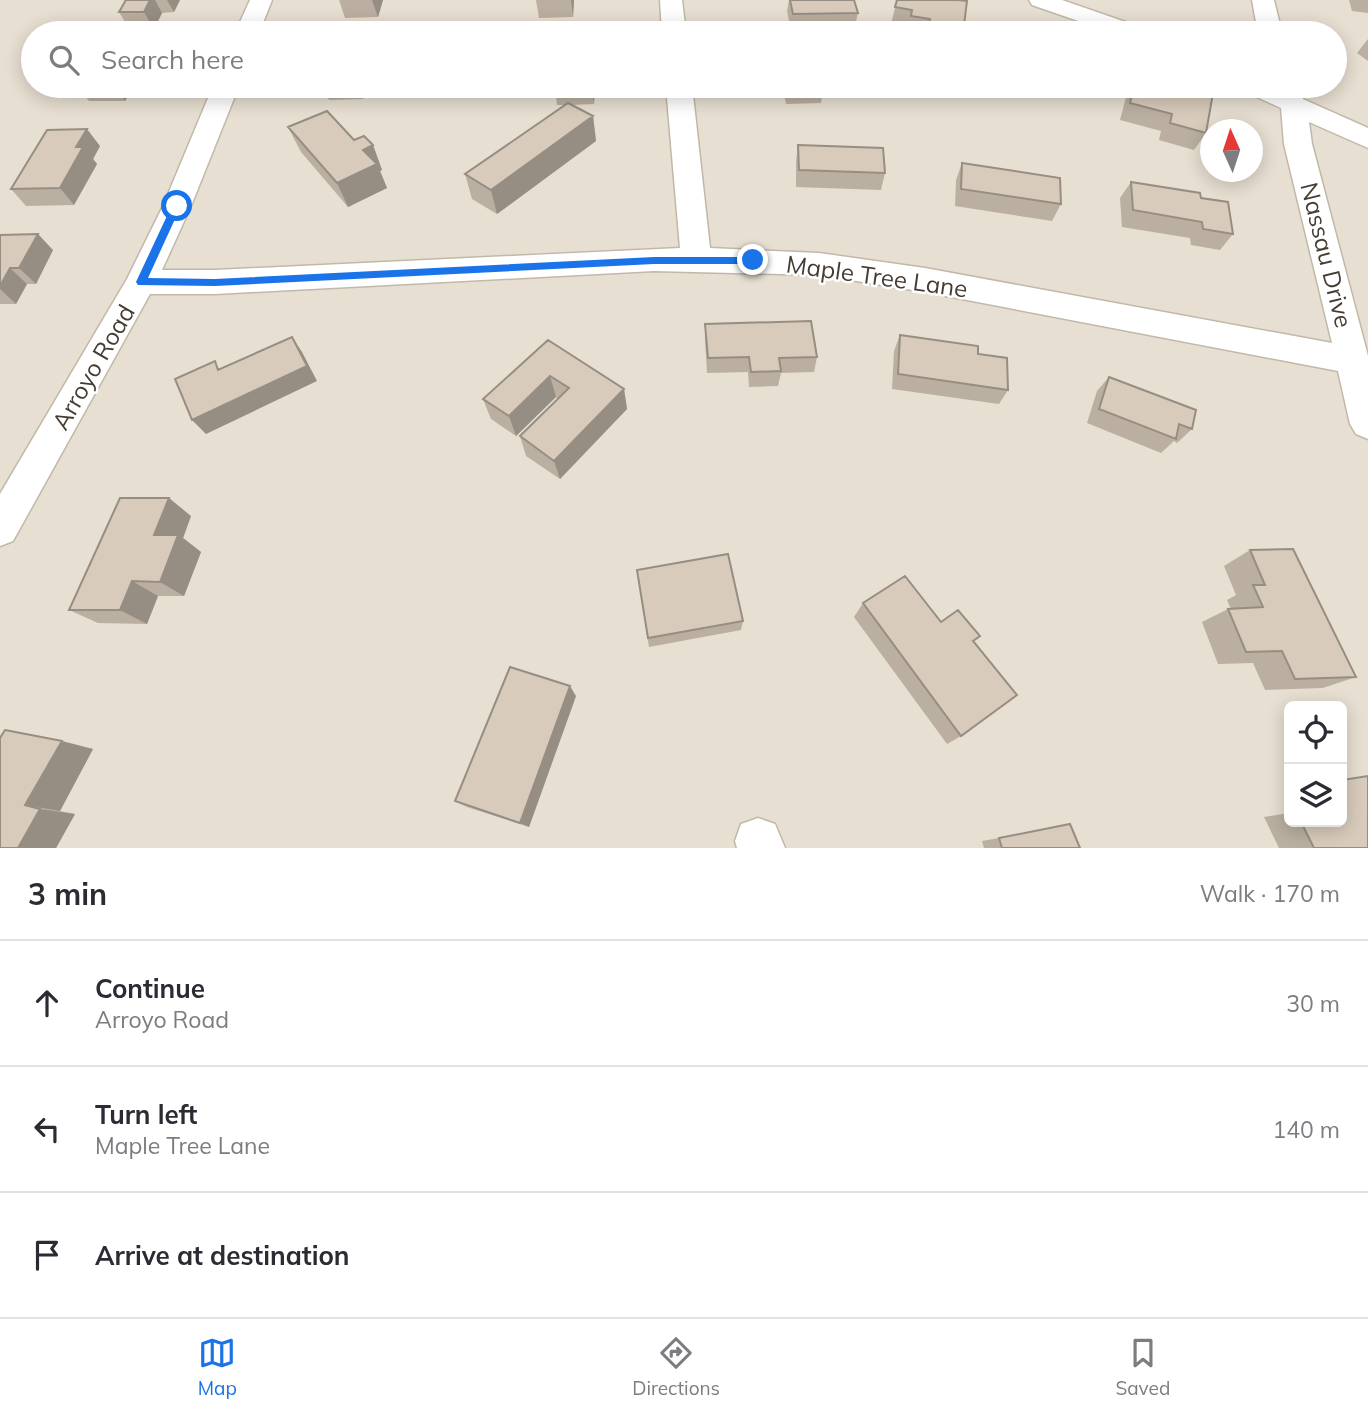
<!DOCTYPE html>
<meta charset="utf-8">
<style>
:root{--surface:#fff;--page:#f7f7f7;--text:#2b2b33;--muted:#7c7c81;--line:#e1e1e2;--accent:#1a73e8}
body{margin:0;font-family:Mulish,sans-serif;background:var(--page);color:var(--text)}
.controls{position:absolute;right:21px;bottom:21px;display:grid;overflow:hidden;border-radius:10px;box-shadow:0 4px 18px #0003}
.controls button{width:63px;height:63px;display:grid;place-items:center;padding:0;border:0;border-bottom:2px solid var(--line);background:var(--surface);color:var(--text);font:35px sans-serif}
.compass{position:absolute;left:1200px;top:119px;width:63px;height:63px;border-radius:50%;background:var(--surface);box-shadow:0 4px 18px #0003;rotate:357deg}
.stop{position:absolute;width:21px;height:21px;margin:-16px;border:5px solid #1a73e8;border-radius:50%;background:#fff}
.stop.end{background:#1a73e8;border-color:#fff;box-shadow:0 2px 7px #0008}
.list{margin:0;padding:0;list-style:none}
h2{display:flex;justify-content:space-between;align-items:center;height:91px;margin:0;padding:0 28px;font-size:30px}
h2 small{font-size:23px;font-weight:400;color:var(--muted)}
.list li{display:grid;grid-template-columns:46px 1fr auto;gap:21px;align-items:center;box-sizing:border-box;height:126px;padding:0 28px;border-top:2px solid var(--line)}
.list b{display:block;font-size:26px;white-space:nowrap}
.list p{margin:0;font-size:23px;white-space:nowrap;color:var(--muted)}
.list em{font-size:23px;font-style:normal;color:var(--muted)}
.icon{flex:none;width:38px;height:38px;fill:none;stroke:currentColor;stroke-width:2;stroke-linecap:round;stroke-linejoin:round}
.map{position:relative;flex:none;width:1368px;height:848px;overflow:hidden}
.search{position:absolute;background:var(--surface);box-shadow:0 4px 18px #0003;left:21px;right:21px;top:21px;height:77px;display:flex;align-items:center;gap:18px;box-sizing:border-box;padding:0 24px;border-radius:38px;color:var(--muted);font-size:26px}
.sheet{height:469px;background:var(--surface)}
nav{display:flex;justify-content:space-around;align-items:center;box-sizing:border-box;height:98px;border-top:2px solid var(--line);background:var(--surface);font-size:19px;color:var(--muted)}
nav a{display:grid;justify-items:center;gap:4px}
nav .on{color:var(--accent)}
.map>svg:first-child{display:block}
</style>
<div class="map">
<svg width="1368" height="848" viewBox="0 0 1368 848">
<rect width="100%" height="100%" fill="#f3ede3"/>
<path fill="#e7dfd1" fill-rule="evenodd" d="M0,0H1368V848H0ZM33,33H1335V86H33ZM1210,130H1252V172H1210ZM1289,706H1342V822H1289Z"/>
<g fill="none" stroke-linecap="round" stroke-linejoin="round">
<g stroke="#c2b8a8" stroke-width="3">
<path id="street" d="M250,0H272L259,33H235Z
M660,0H682L686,33H662Z
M1029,0H1062L1143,28L1147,33H1113L1032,5Z
M1252,0H1274L1282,33H1258Z
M213,86H239L191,206L162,270H215L680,248L666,86H692L710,248L819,253L925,268L1332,343L1284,144L1281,108L1246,92L1242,86H1299L1303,99L1368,128V148L1309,122L1312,144L1368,356V439L1356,434L1350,424L1338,371L925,292L819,275L654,271L215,294H150L13,541L0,546V494L127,279L163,206Z
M758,818L775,824L785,848H737L735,841L741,824Z"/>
</g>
<use href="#street" fill="#fff" fill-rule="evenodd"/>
</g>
<path fill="#baafa1" d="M123,0H180L174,12L162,13L154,29L130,30L119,12L125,1Z
M339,0H383L378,17L345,18Z
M536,0H574L573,17L539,18Z
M789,0H854L858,13L854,30L791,31L787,11Z
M897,0L963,33H906L907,27L891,24Z
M1349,0H1368V13L1352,11Z
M1368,39V61L1357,53Z
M77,86H133L125,101H89Z
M322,86H366L363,99L329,100Z
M595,86L594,104L571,105L593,116L596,141L497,214L472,199L465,174L565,105H557L555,88Z
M782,86H824L821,103L786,104Z
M1132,86H1158L1171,89L1173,86H1185L1206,133L1194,150L1159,140L1161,131L1120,120L1126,97Z
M288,127L354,140L373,145L382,170L380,171L387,188L348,207L301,152Z
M798,145L885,173L881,190L796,187V162Z
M100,146L93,159L97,164L74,205L26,206L11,189Z
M962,163L1061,204L1052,221L955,206L956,180Z
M1131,182L1201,198L1233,234L1220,250L1191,245L1190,238L1122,227L1120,198Z
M0,235L53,250L36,284H27L16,304H0Z
M705,324L817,357L814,372L781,373L778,386L749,387L748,372L707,373L705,339Z
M900,335L1008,390L999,404L892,389L894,351Z
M548,340L624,389L627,409L560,479L526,456L520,436L558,399L556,397L516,436L491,419L483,399Z
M1109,377L1192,429L1177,443L1174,441L1161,453L1087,423L1097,391Z
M191,516L183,538L201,552L184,596H158L147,624L98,623L69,610Z
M1250,550L1356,677L1323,688L1265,690L1253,663L1218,664L1202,622L1228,609H1231L1227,600L1236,595L1224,566Z
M637,570L743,621L741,630L649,647Z
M863,603L941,622L974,641L961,736L947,744L854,617Z
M576,696L529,827L467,807L455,801Z
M0,738L93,749L60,811L75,814L56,848H0Z
M1342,780L1368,848H1279L1264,817L1289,813V822H1342Z
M999,838L1080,848H984L982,841Z"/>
<path fill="#978e83" d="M150,0H155L162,13L154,29L144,12Z
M167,0H180L174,12Z
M372,0H383L378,17Z
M571,0H574L573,17Z
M115,86H133L125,101Z
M358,86H366L363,99Z
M592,86H595L594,104L592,87Z
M593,116L596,141L497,214L491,190Z
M87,129L100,146L93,159L97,164L74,205L60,188L76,147Z
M373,145L382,170L380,171L387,188L348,207L337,183L363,150Z
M38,234L53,250L36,284L19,268Z
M10,268L27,284L16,304L0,289V286Z
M292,337L302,352L317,381L206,434L192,420Z
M550,376L556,397L516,436L509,416Z
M624,389L627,409L560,479L554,461Z
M169,498L191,516L183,538L201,552L184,596L160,582L154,535Z
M132,581L158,596L147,624L120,610Z
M570,686L576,696L529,827L520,823Z
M62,741L93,749L60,811L25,805Z
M40,809L75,814L56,848H18Z"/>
<path fill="#d8cbbb" stroke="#978e83" stroke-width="2" d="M126,0H150L144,12H119Z
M790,0H854L858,13L793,14Z
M897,0H958L967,1L963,33L928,28L930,19L911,16L912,10L895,7Z
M1033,22L1072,33H1026Z
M555,86H592V87L555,88Z
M787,86H824L788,87Z
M1134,86H1158L1173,89L1174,86H1185L1213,93L1206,133L1170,123L1172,114L1130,103Z
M568,103L593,116L491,190L465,174Z
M327,111L354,140L364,136L373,145L363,150L377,164L337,183L288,127Z
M87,129L76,147H83L60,188L11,189L47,130Z
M798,145L883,148L885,173L799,170Z
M962,163L1060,178L1061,204L961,189Z
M1131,182L1200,193L1201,198L1228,202L1233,234L1203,229L1202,222L1133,210Z
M38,234L19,268H10L0,286V235Z
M811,321L817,357L779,358L781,371L751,372L749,357L708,358L705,324Z
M900,335L978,346V354L1007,358L1008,390L898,374Z
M292,337L307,366L192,420L175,379L215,361L218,370Z
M548,340L624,389L554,461L520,436L569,388L550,376L509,416L483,399Z
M1109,377L1196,410L1192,429L1179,424L1176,439L1099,409Z
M120,498H169L154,535H178L160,582L132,581L120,610H69Z
M1293,549L1356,677L1295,679L1282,651L1246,652L1228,609L1263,607L1253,585H1265L1250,550Z
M728,554L743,621L648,638L637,570Z
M905,576L941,622L958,610L980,636L973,641L1017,695L961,736L863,603Z
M510,667L570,686L520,823L455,801Z
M5,730L62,741L25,805L40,809L18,848H0V738Z
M1368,776V848H1314L1301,822H1342V805L1344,804L1342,800V780Z
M1070,824L1080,848H1002L999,838Z"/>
<path fill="#1a73e8" d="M173,203L181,206L148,278L215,279L654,257H753L758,260L753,264H654L215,286L138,285L136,282Z"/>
<g text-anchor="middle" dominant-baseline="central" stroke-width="5" stroke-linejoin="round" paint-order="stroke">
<g font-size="24" fill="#453d33" stroke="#fff">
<text transform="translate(1327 255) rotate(76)">Nassau Drive</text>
<text transform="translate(877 276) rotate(8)">Maple Tree Lane</text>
<text transform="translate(93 367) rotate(-60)">Arroyo Road</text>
</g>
</g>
</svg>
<div class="controls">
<button><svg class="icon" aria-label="locate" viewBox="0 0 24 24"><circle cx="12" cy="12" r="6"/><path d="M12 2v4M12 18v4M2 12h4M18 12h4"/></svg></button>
<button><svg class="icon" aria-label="layers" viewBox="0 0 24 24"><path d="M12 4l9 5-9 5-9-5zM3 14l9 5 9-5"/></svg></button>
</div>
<svg class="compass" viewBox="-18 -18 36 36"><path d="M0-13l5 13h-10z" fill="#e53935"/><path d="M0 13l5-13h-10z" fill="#7c7c81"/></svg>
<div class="stop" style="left:177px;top:206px"></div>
<div class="stop end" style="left:753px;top:260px"></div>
<div class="search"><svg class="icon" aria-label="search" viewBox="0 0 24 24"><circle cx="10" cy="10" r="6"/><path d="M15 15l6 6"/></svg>Search here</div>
</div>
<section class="sheet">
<h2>3 min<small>Walk · 170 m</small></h2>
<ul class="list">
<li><svg class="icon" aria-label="ahead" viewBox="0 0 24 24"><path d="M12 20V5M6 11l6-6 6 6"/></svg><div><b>Continue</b><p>Arroyo Road</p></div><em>30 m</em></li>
<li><svg class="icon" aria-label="left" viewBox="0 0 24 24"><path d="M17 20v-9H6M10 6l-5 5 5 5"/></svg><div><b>Turn left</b><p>Maple Tree Lane</p></div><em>140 m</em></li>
<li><svg class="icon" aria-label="arrive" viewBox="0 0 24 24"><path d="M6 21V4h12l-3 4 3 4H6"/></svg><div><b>Arrive at destination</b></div></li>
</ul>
</section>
<nav>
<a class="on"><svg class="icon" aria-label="map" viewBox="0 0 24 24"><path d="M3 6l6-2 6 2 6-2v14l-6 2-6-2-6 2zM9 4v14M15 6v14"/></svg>Map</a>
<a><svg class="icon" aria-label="directions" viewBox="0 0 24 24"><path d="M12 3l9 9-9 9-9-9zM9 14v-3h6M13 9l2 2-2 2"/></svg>Directions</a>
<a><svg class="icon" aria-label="saved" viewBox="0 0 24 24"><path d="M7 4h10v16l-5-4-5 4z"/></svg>Saved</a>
</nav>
